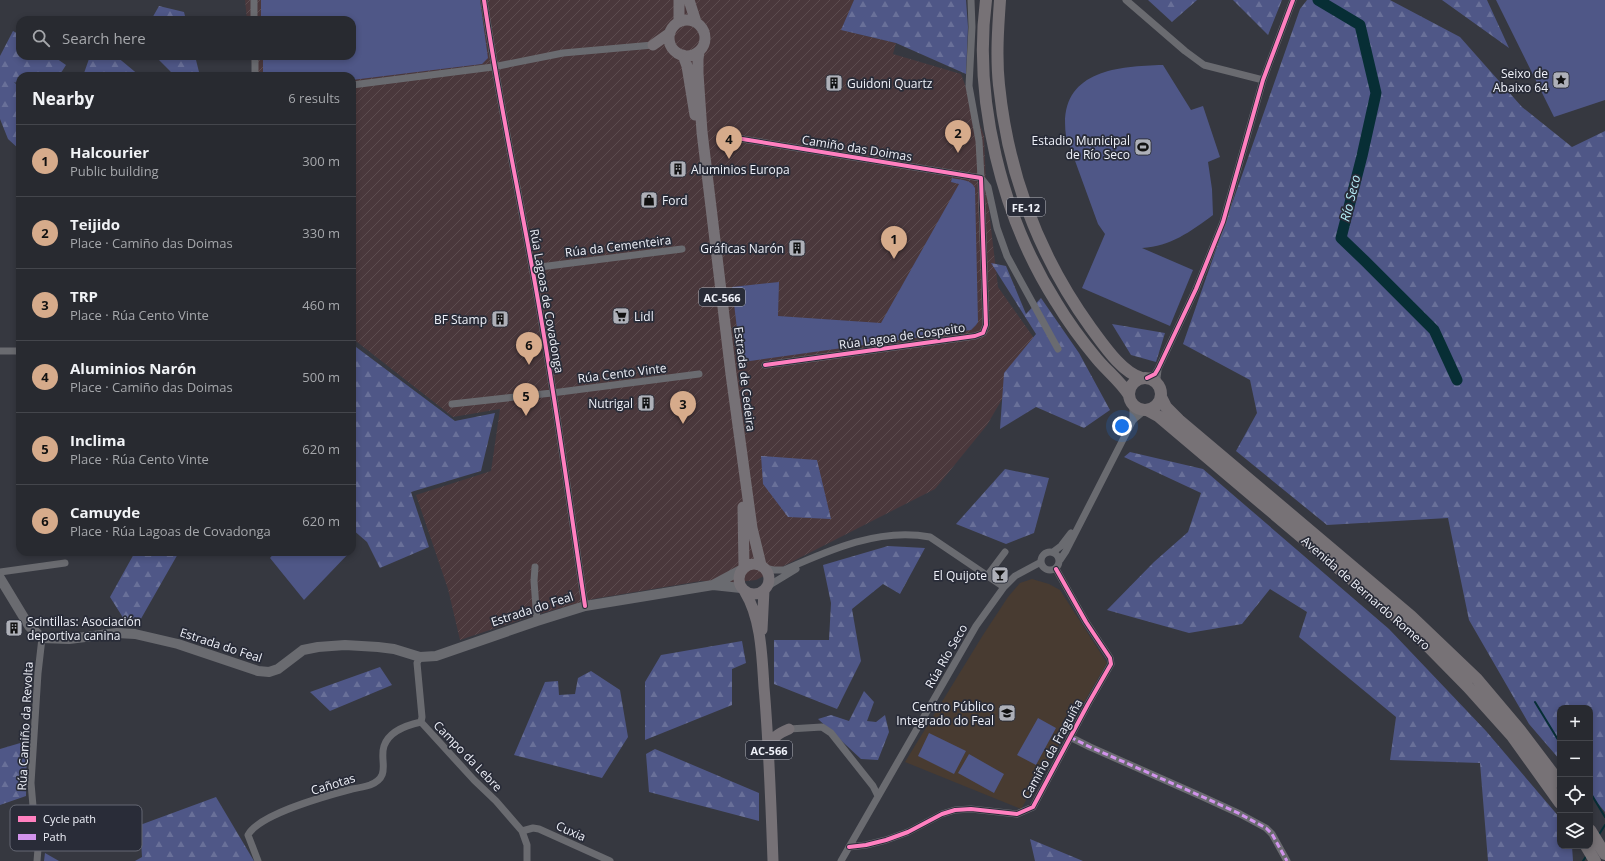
<!DOCTYPE html>
<meta charset="utf-8">
<style>
:root{--surface:#282a30;--page:#303238;--text:#f1f3f6;--muted:#a5a7ab;--line:#44464c;--accent:#d6ab8b}
body{margin:0;font-family:"Open Sans",sans-serif;background:var(--page);color:var(--text)}
.controls{position:absolute;right:12px;bottom:12px;display:grid;overflow:hidden;border-radius:8px;box-shadow:0 2px 6px #0003}
.controls button{width:36px;height:36px;display:grid;place-items:center;padding:0;border:0;border-bottom:1px solid var(--line);background:var(--surface);color:var(--text);font:20px sans-serif}
.you{position:absolute;left:1122px;top:426px;width:14px;height:14px;margin:-10px;border:3px solid #fff;border-radius:50%;background:#1a73e8;box-shadow:0 0 0 6px #1a73e833}
.badge{display:grid;place-items:center;width:26px;height:26px;border-radius:50%;background:var(--accent);color:#111;font-size:13px;font-weight:700}
.pin{position:absolute;translate:-50% -33px;filter:drop-shadow(0 1px 2px #0008)}
.pin::after{content:'';position:absolute;top:21px;width:14px;height:12px;background:inherit;clip-path:polygon(0 0,100% 0,50% 100%)}
.list{margin:0;padding:0;list-style:none}
h2{display:flex;justify-content:space-between;align-items:center;height:52px;margin:0;padding:0 16px;font-size:17px}
h2 small{font-size:13px;font-weight:400;color:var(--muted)}
.list li{display:grid;grid-template-columns:26px 1fr auto;gap:12px;align-items:center;box-sizing:border-box;height:72px;padding:0 16px;border-top:1px solid var(--line)}
.list b{display:block;font-size:15px;white-space:nowrap}
.list p{margin:0;font-size:13px;white-space:nowrap;color:var(--muted)}
.list em{font-size:13px;font-style:normal;color:var(--muted)}
.icon{flex:none;width:22px;height:22px;fill:none;stroke:currentColor;stroke-width:2;stroke-linecap:round;stroke-linejoin:round}
.map{position:relative;flex:none;width:1605px;height:861px;overflow:hidden}
.search{position:absolute;background:var(--surface);box-shadow:0 2px 6px #0003;left:16px;top:16px;width:340px;height:44px;display:flex;align-items:center;gap:10px;box-sizing:border-box;padding:0 14px;border-radius:12px;color:var(--muted);font-size:15px}
.panel{position:absolute;background:var(--surface);box-shadow:0 2px 6px #0003;left:16px;top:72px;width:340px;height:484px;border-radius:12px}
.map>svg:first-child{display:block}
</style>
<div class="map">
<svg width="1605" height="861" viewBox="0 0 1605 861">
<defs>
<pattern id="industrial-furrows" width="10" height="10" patternUnits="userSpaceOnUse"><rect width="10" height="10" fill="#4a383c"/><path d="M-1 1l2-2M0 10L10 0M9 11l2-2" fill="none" stroke="#5c4c4f"/></pattern>
<pattern id="forest-firs" width="22" height="20" patternUnits="userSpaceOnUse"><rect width="22" height="20" fill="#4f5787"/><path d="M5 1l3.5 6h-7zM16 11l3.5 6h-7z" fill="#697099"/></pattern>
</defs>
<rect width="100%" height="100%" fill="#363840"/>
<path fill="url(#industrial-furrows)" d="M245,0H854L842,30L896,43L893,54L961,74L984,136L986,186L998,287L1036,341L987,425L935,489L756,580L729,583L701,581L593,599L532,616L460,640L448,589L416,495L491,471L500,409L453,417L352,338V76H253L251,56H352V20H247Z"/>
<path fill="#483b31" d="M1032,579L1049,584L1060,590L1107,663L1021,809L905,762L983,635L1008,597L1020,583Z"/>
<path fill="#4f5787" d="M261,0H480L488,58L482,64L352,80V76H263V56H352V20H261Z
M1496,0H1605V100L1554,117Z
M1163,65L1191,110L1203,106L1220,157L1208,162L1212,189L1213,215C1190,232 1171,246 1142,248L1193,270L1170,326L1082,288L1105,234L1098,224L1066,136C1057,72 1114,66 1163,65Z
M952,178C961,180 971,179 975,188L978,322L976,325L971,330L750,361L740,354L732,287L779,282L778,316L881,323L959,184L951,182Z
M275,552H350L304,600L270,558Z
M1038,718L1056,728L1036,765L1017,755Z
M929,733L966,751L954,774L918,756Z
M969,754L1004,774L994,793L958,773Z"/>
<path fill="url(#forest-firs)" d="M854,0H966L968,27L966,74L896,43L841,30Z
M1148,0H1197L1172,22Z
M1233,0H1282L1268,35Z
M1307,0H1390L1460,37L1522,107L1572,147L1605,131V812L1590,794V708H1560V760L1529,724L1469,620L1448,518L1327,525L1236,451L1257,413L1250,380L1183,344L1300,9Z
M1442,0H1487L1509,48Z
M159,6L184,12L186,20H151Z
M13,31L20,35V56H53L66,65L59,76H20V84L14,82L20,88V150L8,139L0,119V56Z
M90,56H116L140,76H83Z
M155,56H195L200,76H175Z
M991,263L1006,266L1026,314L1041,298L1079,353L1110,410L1084,428L1036,407L1000,429L1004,373L1036,334Z
M1112,324L1165,333L1156,362L1131,355Z
M352,344L455,421L495,413L481,471L411,492L429,547L380,568L367,542L352,529Z
M1130,452L1203,469L1389,629L1486,731L1560,818V846H1572L1573,861H1488L1480,763L1390,760L1396,717L1299,637L1307,612L1270,589L1242,624L1189,633L1107,610L1154,562L1188,532L1201,493L1124,457Z
M761,456L817,460L831,519L788,517L763,484Z
M1005,469L1049,478L1034,533L1006,544L956,524Z
M888,546L925,548L900,594L883,584L852,609L861,661L837,709L774,684V640H829L831,603L823,565Z
M135,552H179L138,624H127L110,597Z
M742,641L746,663L732,669V705L645,740V682L661,655Z
M380,667L392,685L330,711L310,692Z
M591,671L620,690L628,737L602,778L514,755L545,682L558,681L559,695L575,694L578,678Z
M864,691L874,702L867,721L876,722L885,715L889,732L878,760L861,759L818,719L831,715L849,721Z
M27,741L26,796L0,805V749Z
M655,749L759,793V821L649,792L646,754Z
M216,797L254,861H135L142,857L140,825Z
M1030,839L1083,861H1035Z
M45,853L59,861H44Z"/>
<g fill="none" stroke-linecap="round" stroke-linejoin="round">
<path stroke="#072e35" stroke-width="2" d="M1535,702L1560,743
M1590,792L1605,817
M1598,836L1605,825
M1583,861L1587,855"/>
<path stroke="#072e35" stroke-width="11" d="M1318,0L1360,25L1376,93L1362,156L1341,238L1365,261L1434,330L1457,380"/>
<path stroke="#6a6b70" stroke-width="7" d="M254,0V20
M484,0C497,90 516,178 532,267C553,380 568,493 585,606
M971,0L972,27L969,86L979,141L981,178L988,187L997,228L1007,256L1058,349
M1126,0L1185,51L1204,65L1263,80
M255,56V76
M352,85L493,67L563,53L653,45
M730,137L981,178L986,325L983,333L975,336L765,365
M532,268L682,249
M0,351H20
M1147,378L1155,374L1158,369L1196,289L1223,222L1263,80L1293,0
M1158,384L1157,378L1158,370
M452,404L552,393L699,374
M1133,420V405
M1041 561a9 9 0 1 1 18 0a9 9 0 1 1-18 0Z
M1053,552L1061,546L1071,533
M1060,560L1066,551L1133,420L1145,410
M535,567L534,581L537,621
M765,568L773,570H784C829,550 880,527 930,537L1004,587
M0,572L65,563
M987,576L1005,552
M768,586L796,569
M420,657L417,663L422,717L421,722L474,780L496,801L522,831L527,845V861
M789,729L822,727L831,733L873,786L878,796
M1070,737L1090,747L1203,797L1240,814L1266,828L1272,834L1287,861
M522,831L533,828L539,829L610,861
M849,847L866,845L886,840L908,832L942,814L955,810L971,809L1017,814L1033,807L1088,704L1111,664L1110,658L1086,622L1056,569
M37,861L40,825L33,806L31,783L38,673L42,638
M258,861L248,835C259,814 329,795 352,789C358,788 364,787 370,785C392,776 379,761 384,746C389,731 407,725 421,722
M841,861L976,626L1004,587L1015,576L1041,562"/>
<path stroke="#6a6b70" stroke-width="10" d="M0,578L29,626L42,638L69,639L117,633L135,634L178,644L258,671L269,672L278,669L303,650L318,647L345,645L378,647L394,649L420,657L436,656L537,621L585,606L713,585L741,588
M713,585L741,570"/>
<path stroke="#767176" stroke-width="11" d="M679,0V22
M689,0L696,22
M669 38a18 18 0 1 1 36 0a18 18 0 1 1-36 0Z
M653,45L670,33
M699,52L698,59V73L702,132L731,374L752,528L761,565
M683,55L687,66L695,115
M743,507L744,567
M739 579a15 15 0 1 1 30 0a15 15 0 1 1-30 0Z
M745,592C761,618 762,656 764,687C769,745 771,803 773,861
M762,630L764,590
M769,749C774,736 777,734 789,729"/>
<path stroke="#777276" stroke-width="12" d="M986,0C973,100 1002,217 1056,302C1068,322 1082,341 1097,359C1107,371 1120,381 1129,395
M1000,0C998,28 996,57 999,85C1008,173 1039,256 1091,328C1103,344 1122,373 1142,378
M1129 394a16 16 0 1 1 32 0a16 16 0 1 1-32 0Z
M1161,397L1166,407L1179,420L1411,616L1477,679L1520,730L1560,783
M1147,410L1158,416L1415,633L1468,687L1512,736L1560,803
M1590,830L1605,854
M1586,846L1595,861"/>
<path stroke="#d193ec" stroke-width="3" stroke-dasharray="6 3" stroke-linecap="butt" d="M1070,737L1090,747L1203,797L1240,814L1266,828L1272,834L1287,861"/>
<g stroke="#292c38" stroke-width="6">
<path id="cycleway" d="M484,0C497,90 516,178 532,267C553,380 568,493 585,606
M730,137L981,178L986,325L983,333L975,336L765,365
M1147,378L1155,374L1158,369L1196,289L1223,222L1263,80L1293,0
M849,847L866,845L886,840L908,832L942,814L955,810L971,809L1017,814L1033,807L1088,704L1111,664L1110,658L1086,622L1056,569"/>
</g>
<use href="#cycleway" stroke="#ff80c0" stroke-width="4"/>
</g>
<defs>
<g id="sight-square" transform="scale(0.9)"><rect x="-9" y="-9" width="18" height="18" rx="4" fill="#aeb0b8" stroke="#292c38"/><path d="M0-6L1.8-2.2L6-1.7L2.9 1.2L3.7 5.4L0 3.3L-3.7 5.4L-2.9 1.2L-6-1.7L-1.8-2.2Z" fill="#111"/></g>
<g id="building-square" transform="scale(0.9)"><rect x="-9" y="-9" width="18" height="18" rx="4" fill="#aeb0b8" stroke="#292c38"/><path d="M-4-6H4V6H1V3H-1V6H-4ZM-2.5-4.3h1.7v1.8h-1.7ZM.8-4.3h1.7v1.8H.8ZM-2.5-1h1.7V.8h-1.7ZM.8-1h1.7V.8H.8Z" fill="#111"/></g>
<g id="stadium-square" transform="scale(0.9)"><rect x="-9" y="-9" width="18" height="18" rx="4" fill="#aeb0b8" stroke="#292c38"/><path d="M0-5a6.5 5 0 1 0 0 10a6.5 5 0 1 0 0-10ZM-3.5-1.8h7v3.6h-7Z" fill="#111"/></g>
<g id="shop-square" transform="scale(0.9)"><rect x="-9" y="-9" width="18" height="18" rx="4" fill="#aeb0b8" stroke="#292c38"/><path d="M-5-2.5h2.3a2.7 3.5 0 0 1 5.4 0H5L5.5 6h-11ZM-1.5-2.5h3a1.5 2.3 0 0 0-3 0Z" fill="#111"/></g>
<g id="supermarket-square" transform="scale(0.9)"><rect x="-9" y="-9" width="18" height="18" rx="4" fill="#aeb0b8" stroke="#292c38"/><path d="M-6-5.5h2.5l.6 2H6L4.5 2H-2.5L-4.4-4H-6ZM-1.5 3.2a1.3 1.3 0 1 0 .1 0ZM3 3.2a1.3 1.3 0 1 0 .1 0Z" fill="#111"/></g>
<g id="bar-square" transform="scale(0.9)"><rect x="-9" y="-9" width="18" height="18" rx="4" fill="#aeb0b8" stroke="#292c38"/><path d="M-6-5H6L.8 .8V4.5H3.5V6h-7V4.5H-.8V.8Z" fill="#111"/></g>
<g id="school-square" transform="scale(0.9)"><rect x="-9" y="-9" width="18" height="18" rx="4" fill="#aeb0b8" stroke="#292c38"/><path d="M0-5L7-2L0 1L-7-2ZM-4 1L0 2.5L4 1V4Q0 6-4 4Z" fill="#111"/></g>
</defs>
<g fill-rule="evenodd">
<use href="#sight-square" x="1561" y="80"/>
<use href="#building-square" x="834" y="83"/>
<use href="#stadium-square" x="1143" y="147"/>
<use href="#building-square" x="678" y="169"/>
<use href="#shop-square" x="649" y="200"/>
<use href="#building-square" x="797" y="248"/>
<use href="#supermarket-square" x="621" y="316"/>
<use href="#building-square" x="500" y="319"/>
<use href="#building-square" x="646" y="403"/>
<use href="#bar-square" x="1000" y="575"/>
<use href="#building-square" x="14" y="628"/>
<use href="#school-square" x="1007" y="713"/>
</g>
<g text-anchor="middle" dominant-baseline="central" stroke-width="3.5" stroke-linejoin="round" paint-order="stroke">
<g fill="#292c38" stroke="#b4b6bf" stroke-width="1">
<rect x="1007" y="198" width="38" height="18" rx="3"/>
<rect x="699" y="288" width="46" height="18" rx="3"/>
<rect x="746" y="741" width="46" height="18" rx="3"/>
</g>
<g font-size="11" font-weight="bold" fill="#eff1f9">
<text x="1026" y="207">FE-12</text>
<text x="722" y="297">AC-566</text>
<text x="769" y="750">AC-566</text>
</g>
<g font-size="12" fill="#eff1f9" stroke="#292c38" text-anchor="end">
<text x="1548" y="73">Seixo de<tspan x="1548" dy="14">Abaixo 64</tspan></text>
<text x="847" y="83" text-anchor="start">Guidoni Quartz</text>
<text x="1130" y="140">Estadio Municipal<tspan x="1130" dy="14">de Río Seco</tspan></text>
<text x="691" y="169" text-anchor="start">Aluminios Europa</text>
<text x="662" y="200" text-anchor="start">Ford</text>
<text x="784" y="248">Gráficas Narón</text>
<text x="634" y="316" text-anchor="start">Lidl</text>
<text x="487" y="319">BF Stamp</text>
<text x="633" y="403">Nutrigal</text>
<text x="987" y="575">El Quijote</text>
<text x="27" y="621" text-anchor="start">Scintillas: Asociación<tspan x="27" dy="14">deportiva canina</tspan></text>
<text x="994" y="706">Centro Público<tspan x="994" dy="14">Integrado do Feal</tspan></text>
</g>
<g font-size="12" fill="#eff1f9" stroke="#292c38">
<text transform="translate(857 148) rotate(9)">Camiño das Doimas</text>
<text transform="translate(618 246) rotate(-7)">Rúa da Cementeira</text>
<text transform="translate(547 301) rotate(80)">Rúa Lagoas de Covadonga</text>
<text transform="translate(902 336) rotate(-8)">Rúa Lagoa de Cospeito</text>
<text transform="translate(622 373) rotate(-7)">Rúa Cento Vinte</text>
<text transform="translate(745 379) rotate(83)">Estrada de Cedeira</text>
<text transform="translate(1366 593) rotate(41)">Avenida de Bernardo Romero</text>
<text transform="translate(532 609) rotate(-18)">Estrada do Feal</text>
<text transform="translate(221 645) rotate(18)">Estrada do Feal</text>
<text transform="translate(946 656) rotate(-60)">Rúa Río Seco</text>
<text transform="translate(25 726) rotate(-87)">Rúa Camiño da Revolta</text>
<text transform="translate(1052 749) rotate(-61)">Camiño da Fraguiña</text>
<text transform="translate(468 756) rotate(46)">Campo da Lebre</text>
<text transform="translate(333 784) rotate(-17)">Cañotas</text>
<text transform="translate(571 831) rotate(24)">Cuxia</text>
</g>
<g font-size="13" font-style="italic" fill="#b6eef8" stroke="#292c38">
<text transform="translate(1350 198) rotate(-76)">Río Seco</text>
</g>
</g>
<rect x="10" y="805" width="132" height="46" rx="6" fill="#292c38" stroke="#646772" stroke-width="1"/>
<rect x="18" y="816" width="18" height="6" fill="#ff80c0"/>
<rect x="18" y="834" width="18" height="6" fill="#d193ec"/>
<g font-size="11" fill="#eff1f9">
<text x="43" y="823">Cycle path</text>
<text x="43" y="841">Path</text>
</g>
</svg>
<div class="controls">
<button>+</button>
<button>−</button>
<button><svg class="icon" aria-label="locate" viewBox="0 0 24 24"><circle cx="12" cy="12" r="6"/><path d="M12 2v4M12 18v4M2 12h4M18 12h4"/></svg></button>
<button><svg class="icon" aria-label="layers" viewBox="0 0 24 24"><path d="M12 4l9 5-9 5-9-5zM3 14l9 5 9-5"/></svg></button>
</div>
<div class="you"></div>
<div class="pin badge" style="left:894px;top:259px">1</div>
<div class="pin badge" style="left:958px;top:153px">2</div>
<div class="pin badge" style="left:683px;top:424px">3</div>
<div class="pin badge" style="left:729px;top:159px">4</div>
<div class="pin badge" style="left:526px;top:416px">5</div>
<div class="pin badge" style="left:529px;top:365px">6</div>
<div class="search"><svg class="icon" aria-label="search" viewBox="0 0 24 24"><circle cx="10" cy="10" r="6"/><path d="M15 15l6 6"/></svg>Search here</div>
<section class="panel">
<h2>Nearby<small>6 results</small></h2>
<ul class="list">
<li><span class="badge">1</span><div><b>Halcourier</b><p>Public building</p></div><em>300 m</em></li>
<li><span class="badge">2</span><div><b>Teijido</b><p>Place · Camiño das Doimas</p></div><em>330 m</em></li>
<li><span class="badge">3</span><div><b>TRP</b><p>Place · Rúa Cento Vinte</p></div><em>460 m</em></li>
<li><span class="badge">4</span><div><b>Aluminios Narón</b><p>Place · Camiño das Doimas</p></div><em>500 m</em></li>
<li><span class="badge">5</span><div><b>Inclima</b><p>Place · Rúa Cento Vinte</p></div><em>620 m</em></li>
<li><span class="badge">6</span><div><b>Camuyde</b><p>Place · Rúa Lagoas de Covadonga</p></div><em>620 m</em></li>
</ul>
</section>
</div>
